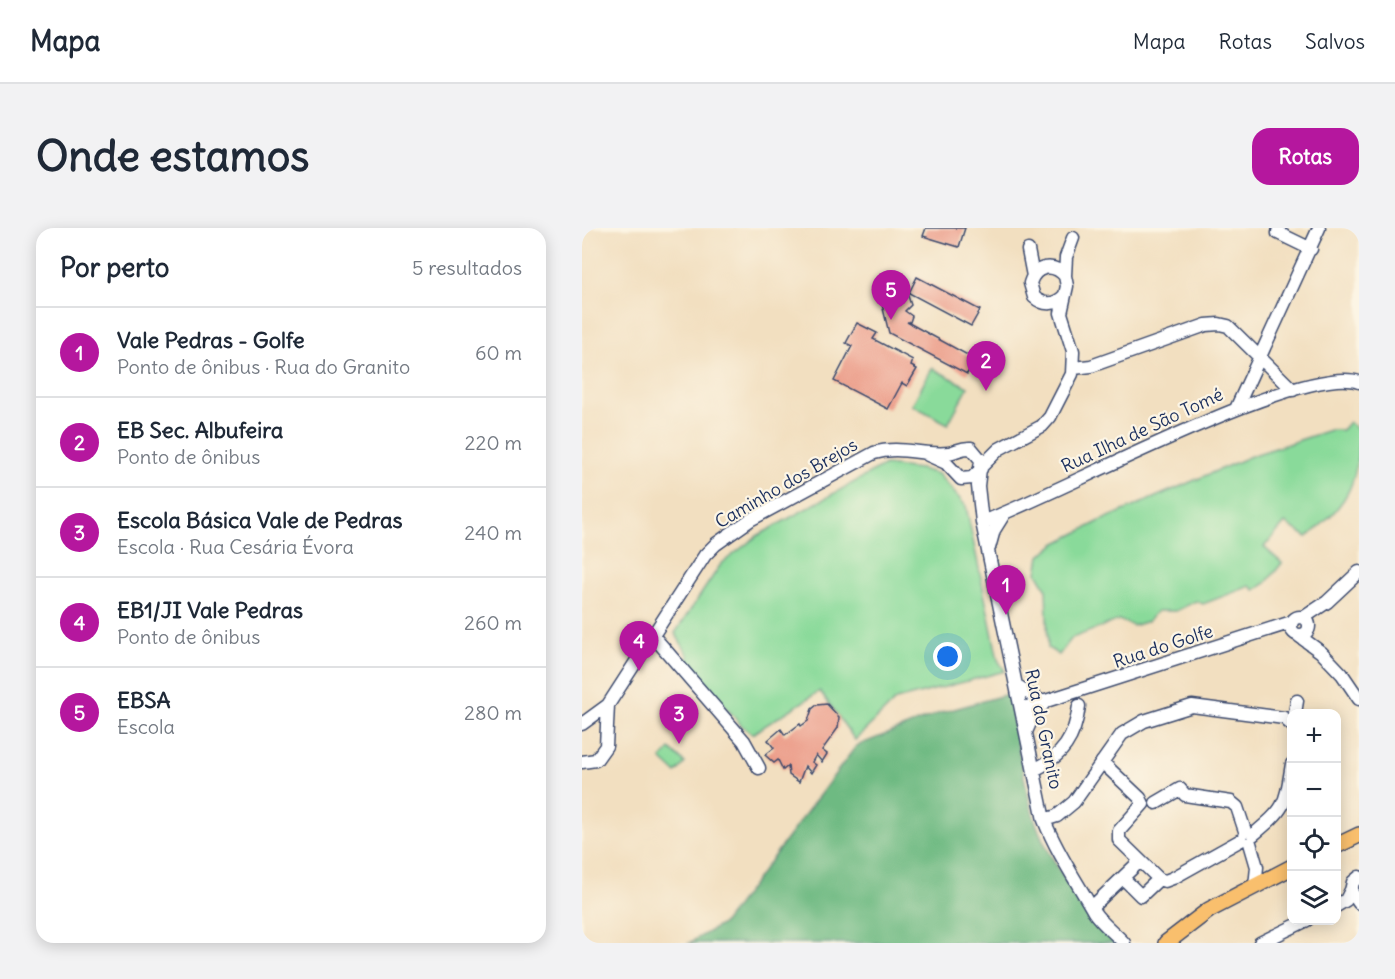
<!DOCTYPE html>
<html lang="pt">
<meta charset="utf-8">
<style>
:root{--surface:#fff;--page:#f2f2f3;--text:#1f2937;--muted:#747a83;--line:#e0e1e3;--accent:#b5179e}
body{margin:0;font-family:Delius,sans-serif;background:var(--page);color:var(--text)}
.controls{position:absolute;right:18px;bottom:18px;display:grid;overflow:hidden;border-radius:12px;box-shadow:0 3px 15px #0003}
.controls button{width:54px;height:54px;display:grid;place-items:center;padding:0;border:0;border-bottom:2px solid var(--line);background:var(--surface);color:var(--text);font:30px sans-serif}
.you{position:absolute;left:366px;top:429px;width:21px;height:21px;margin:-15px;border:4px solid #fff;border-radius:50%;background:#1a73e8;box-shadow:0 0 0 9px #1a73e833}
.badge{display:grid;place-items:center;width:39px;height:39px;border-radius:50%;background:var(--accent);color:#fff;font-size:20px;font-weight:700}
.pin{position:absolute;translate:-50% -50px;filter:drop-shadow(0 2px 3px #0008)}
.pin::after{content:'';position:absolute;top:32px;width:21px;height:18px;background:inherit;clip-path:polygon(0 0,100% 0,50% 100%)}
.list{margin:0;padding:0;list-style:none}
h2{display:flex;justify-content:space-between;align-items:center;height:78px;margin:0;padding:0 24px;font-size:26px}
h2 small{font-size:20px;font-weight:400;color:var(--muted)}
.list li{display:grid;grid-template-columns:39px 1fr auto;gap:18px;align-items:center;box-sizing:border-box;height:90px;padding:0 24px;border-top:2px solid var(--line)}
.list b{display:block;font-size:22px;white-space:nowrap}
.list p{margin:0;font-size:20px;white-space:nowrap;color:var(--muted)}
.list em{font-size:20px;font-style:normal;color:var(--muted)}
.icon{flex:none;width:33px;height:33px;fill:none;stroke:currentColor;stroke-width:2;stroke-linecap:round;stroke-linejoin:round}
.map{position:relative;flex:none;width:777px;height:715px;overflow:hidden;border-radius:18px}
header{display:flex;align-items:center;gap:36px;box-sizing:border-box;height:84px;padding:0 30px;background:var(--surface);border-bottom:2px solid var(--line)}
header strong{font-size:28px}
nav{display:flex;gap:33px;margin-inline-start:auto;font-size:21px}
.intro{display:flex;align-items:center;justify-content:space-between;box-sizing:border-box;height:144px;padding:0 36px}
h1{margin:0;font-size:42px}
.button{padding:15px 27px;border-radius:18px;background:var(--accent);color:#fff;font-size:21px;font-weight:700}
main{display:flex;gap:36px;padding:0 36px}
aside{flex:1;background:var(--surface);border-radius:18px;box-shadow:0 3px 15px #0003}
.map>svg:first-child{display:block}
</style>
<header>
<strong>Mapa</strong>
<nav><a>Mapa</a><a>Rotas</a><a>Salvos</a></nav>
</header>
<div class="intro"><h1>Onde estamos</h1><a class="button">Rotas</a></div>
<main>
<aside>
<h2>Por perto<small>5 resultados</small></h2>
<ul class="list">
<li><span class="badge">1</span><div><b>Vale Pedras - Golfe</b><p>Ponto de ônibus · Rua do Granito</p></div><em>60 m</em></li>
<li><span class="badge">2</span><div><b>EB Sec. Albufeira</b><p>Ponto de ônibus</p></div><em>220 m</em></li>
<li><span class="badge">3</span><div><b>Escola Básica Vale de Pedras</b><p>Escola · Rua Cesária Évora</p></div><em>240 m</em></li>
<li><span class="badge">4</span><div><b>EB1/JI Vale Pedras</b><p>Ponto de ônibus</p></div><em>260 m</em></li>
<li><span class="badge">5</span><div><b>EBSA</b><p>Escola</p></div><em>280 m</em></li>
</ul>
</aside>
<div class="map">
<svg width="777" height="715" viewBox="0 0 777 715">
<rect width="100%" height="100%" fill="#fcf5e5"/>
<filter id="ink" filterUnits="userSpaceOnUse"><feTurbulence type="fractalNoise" baseFrequency=".0167" numOctaves="2"/><feDisplacementMap in="SourceGraphic" scale="12" xChannelSelector="R" yChannelSelector="G"/><feConvolveMatrix kernelMatrix="1 2 1 2 8 2 1 2 1" color-interpolation-filters="sRGB"/></filter>
<filter id="wash" filterUnits="userSpaceOnUse"><feTurbulence type="fractalNoise" baseFrequency=".008" numOctaves="4" result="noise"/><feDisplacementMap in="SourceGraphic" scale="24" xChannelSelector="R" yChannelSelector="G"/><feGaussianBlur stdDeviation="1.35" result="paint"/><feColorMatrix in="noise" values="0 0 0 0 0 0 0 0 0 0 0 0 0 0 0 0 0 1.4 0 .05"/><feComposite in="paint" operator="in"/></filter>
<g filter="url(#wash)">
<rect width="100%" height="100%" fill="#f2dfc0"/>
<path fill="#89da9a" stroke="#52847c" stroke-width="1.5" d="M350,140L386,159L366,196L330,177Z
M767,194L777,202C777,254 767,276 725,309L703,295L682,319L700,335L684,355L673,362L668,358L621,376L614,373L594,383H575L566,393L551,398L537,392L490,410L477,427L466,420L464,360L455,345L458,328L473,316L518,293L669,228L748,202H760Z
M303,237L338,241L356,246L384,278L416,432L423,443L314,472L273,512L238,463L170,506L159,497L105,433L107,428L93,405L139,336L175,308Z
M88,521L103,535L94,545L79,531Z"/>
<path fill="#6eba82" stroke="#447470" stroke-width="1.5" d="M426,466C435,507 440,550 452,589C465,632 504,683 536,715H107L142,695L274,518L358,485Z"/>
<g id="blocks">
<path fill="#eb9a86" d="M344,0H383L377,19L341,8Z
M335,49L398,82L389,98L327,65Z
M321,53L329,77L323,83L330,88L328,94H325L393,131L385,146L307,105L296,60Z
M275,95L295,105L291,111L331,132L329,138L335,141L325,158L320,155L306,181L252,153L270,118L264,115Z
M245,476L257,489L256,500L240,522L245,526L240,534L234,527L230,534L234,537L229,545L223,538L217,554L207,547L206,538L201,542L196,532L192,535L183,527L192,520L186,512L199,501L203,507L218,496L219,498L226,493L230,481L235,477Z"/>
</g>
</g>
<g filter="url(#ink)">
<use href="#blocks" fill-opacity="0" stroke="#3b496d" stroke-width="1.5"/>
<g fill="none" stroke-linecap="round" stroke-linejoin="round">
<g stroke="#3b496d" stroke-width="15">
<path id="minor" d="M697,0L696,5L729,21
M446,22L451,48
M482,68C473,77 462,78 452,69L448,55C453,38 471,34 483,48
M492,140L509,138L624,97L637,96L646,98L711,162
M654,181L737,0
M346,227L364,235L379,251L390,250L399,241
M400,238L417,221L460,198L468,189L490,146L491,123L479,85L485,58L483,48L484,29L491,10
M400,294C471,269 720,133 777,154
M407,320L412,302L422,286
M709 398a9 9 0 1 1 18 0a9 9 0 1 1-18 0Z
M721,390L745,374L777,344
M717,408L739,424L760,446L777,471
M72,409L162,513L177,540
M434,457L462,475L451,488L444,504
M439,481L710,394
M713,485L715,473
M0,496L26,477L123,327L134,316L168,292L292,225C318,217 341,228 367,225C376,223 380,219 389,220L399,232L396,258L400,294L462,592C475,625 495,654 512,684C519,695 533,705 542,715
M0,534L14,532L24,518L26,477
M520,534L558,570L561,576L537,603V612L577,651L583,653L591,650L659,612
M452,542C481,528 493,510 497,478
M574,575L598,561L603,567L649,574L655,579L663,603
M462,592L475,588L492,574L540,506L562,493L610,478L702,490L710,497
M671,607C704,579 703,579 710,536
M668,615L675,639L673,658
M777,649L771,654L769,663L777,675
M541,650L559,668L577,651
M511,678L558,633
M754,678L764,672L770,660
M678,715L725,692"/>
</g>
<g stroke="#3b496d" stroke-width="18">
<path id="major" d="M754,618L777,607
M584,715L627,682L710,639"/>
</g>
<use href="#minor" stroke="#fff" stroke-width="12"/>
<use href="#major" stroke="#f9bf6d" stroke-width="15"/>
</g>
</g>
<g text-anchor="middle" dominant-baseline="central" stroke-width="4.5" stroke-linejoin="round" paint-order="stroke">
<g font-size="18" fill="#1b2f5e" stroke="#fcf5e5">
<text transform="translate(560 202) rotate(-25)">Rua Ilha de São Tomé</text>
<text transform="translate(204 255) rotate(-30)">Caminho dos Brejos</text>
<text transform="translate(581 418) rotate(-18)">Rua do Golfe</text>
<text transform="translate(462 501) rotate(78)">Rua do Granito</text>
</g>
</g>
</svg>
<div class="controls">
<button>+</button>
<button>−</button>
<button><svg class="icon" aria-label="locate" viewBox="0 0 24 24"><circle cx="12" cy="12" r="6"/><path d="M12 2v4M12 18v4M2 12h4M18 12h4"/></svg></button>
<button><svg class="icon" aria-label="layers" viewBox="0 0 24 24"><path d="M12 4l9 5-9 5-9-5zM3 14l9 5 9-5"/></svg></button>
</div>
<div class="you"></div>
<div class="pin badge" style="left:424px;top:387px">1</div>
<div class="pin badge" style="left:404px;top:163px">2</div>
<div class="pin badge" style="left:97px;top:516px">3</div>
<div class="pin badge" style="left:57px;top:443px">4</div>
<div class="pin badge" style="left:309px;top:92px">5</div>
</div>
</main>
